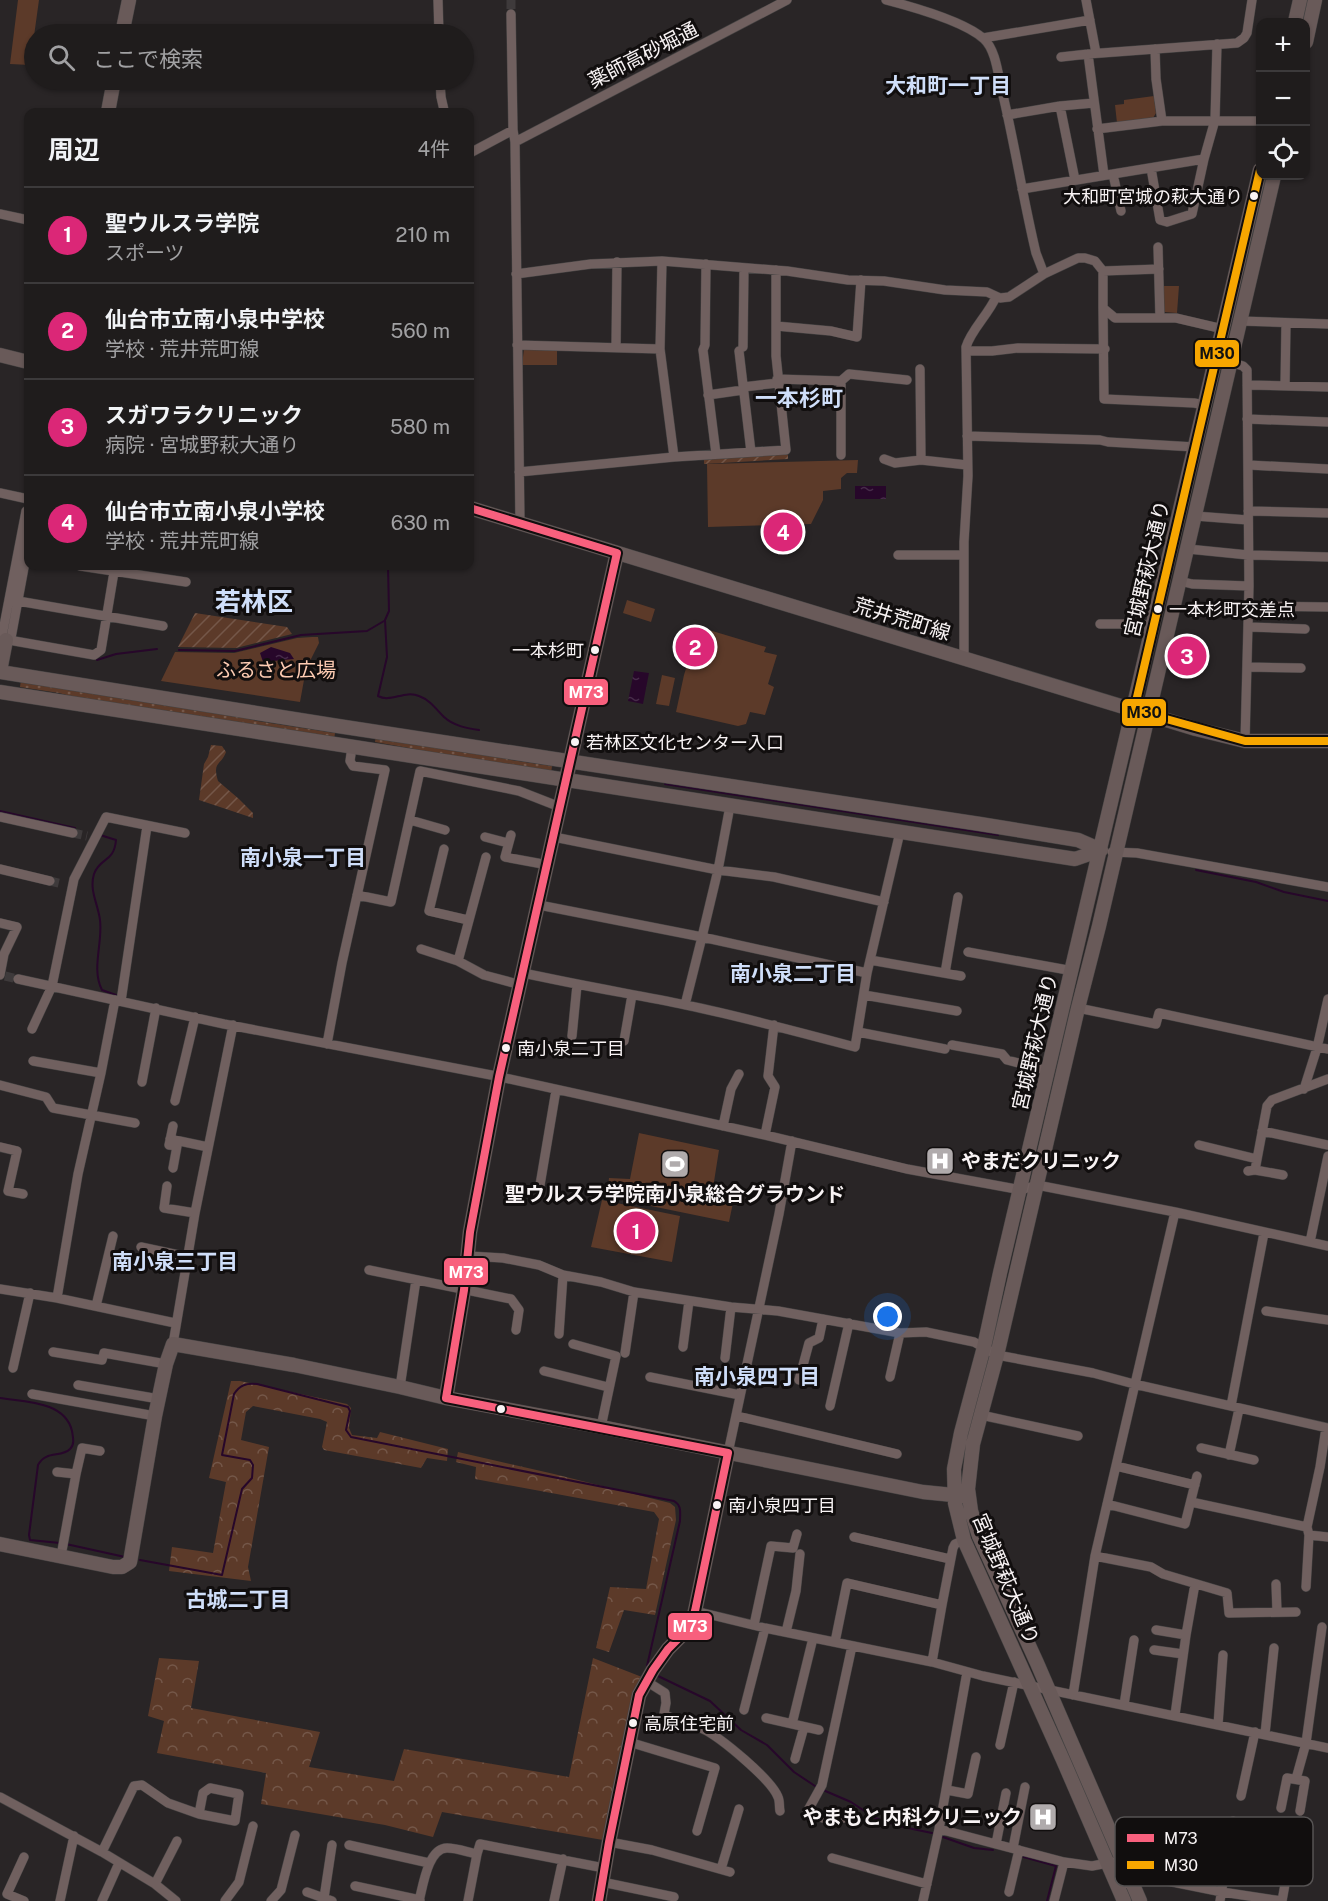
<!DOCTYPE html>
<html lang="ja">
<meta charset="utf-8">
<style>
:root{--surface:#1f1c1c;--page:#2c2929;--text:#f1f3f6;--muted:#a1a1a3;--line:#3c3a3b;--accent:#db2777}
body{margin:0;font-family:"Public Sans","Noto Sans JP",sans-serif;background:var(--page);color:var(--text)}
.controls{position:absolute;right:18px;top:18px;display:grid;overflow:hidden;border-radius:12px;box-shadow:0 2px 4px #0004}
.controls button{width:54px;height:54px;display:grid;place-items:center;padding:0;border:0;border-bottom:2px solid var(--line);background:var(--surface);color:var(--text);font:30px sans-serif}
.you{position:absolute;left:888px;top:1317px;width:21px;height:21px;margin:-15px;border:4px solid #fff;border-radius:50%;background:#1a73e8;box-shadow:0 0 0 9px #1a73e833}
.badge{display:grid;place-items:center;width:39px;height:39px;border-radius:50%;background:var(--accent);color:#fff;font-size:20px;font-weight:700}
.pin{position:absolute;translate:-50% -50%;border:3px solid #fff;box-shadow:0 2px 6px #0006}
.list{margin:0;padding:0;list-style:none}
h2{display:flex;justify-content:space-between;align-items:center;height:78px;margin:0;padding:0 24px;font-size:26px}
h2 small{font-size:20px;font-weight:400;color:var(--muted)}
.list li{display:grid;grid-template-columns:39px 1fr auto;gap:18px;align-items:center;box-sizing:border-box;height:96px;padding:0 24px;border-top:2px solid var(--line)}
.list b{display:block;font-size:22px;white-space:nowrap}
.list p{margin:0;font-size:20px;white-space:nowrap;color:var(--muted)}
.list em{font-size:20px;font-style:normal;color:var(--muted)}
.icon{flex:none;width:33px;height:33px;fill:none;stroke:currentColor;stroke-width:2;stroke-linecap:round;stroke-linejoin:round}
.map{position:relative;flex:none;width:1328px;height:1901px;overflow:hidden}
.search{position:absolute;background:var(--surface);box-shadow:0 2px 4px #0004;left:24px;top:24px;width:450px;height:66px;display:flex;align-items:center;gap:15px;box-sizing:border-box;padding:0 21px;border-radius:33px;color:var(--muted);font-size:22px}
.panel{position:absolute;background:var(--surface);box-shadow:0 2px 4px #0004;left:24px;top:108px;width:450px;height:462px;border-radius:12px}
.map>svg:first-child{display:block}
</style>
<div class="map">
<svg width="1328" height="1901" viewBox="0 0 1328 1901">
<defs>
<pattern id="grass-dots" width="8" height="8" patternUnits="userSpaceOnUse" patternTransform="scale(1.5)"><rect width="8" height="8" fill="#5c3a29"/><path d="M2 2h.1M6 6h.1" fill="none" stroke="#745749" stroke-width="1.8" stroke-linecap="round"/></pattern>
<pattern id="forest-crowns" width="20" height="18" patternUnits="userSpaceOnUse" patternTransform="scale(1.5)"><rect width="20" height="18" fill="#5c3a29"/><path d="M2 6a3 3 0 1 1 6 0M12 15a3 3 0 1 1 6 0" fill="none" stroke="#745749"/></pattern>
<pattern id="garden-furrows" width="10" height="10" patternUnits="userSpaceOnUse" patternTransform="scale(1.5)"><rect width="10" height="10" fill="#5c3a29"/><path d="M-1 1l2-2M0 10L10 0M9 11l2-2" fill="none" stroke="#745749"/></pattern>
<pattern id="water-ripples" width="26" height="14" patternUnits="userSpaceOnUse" patternTransform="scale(1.5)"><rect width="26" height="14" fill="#27072a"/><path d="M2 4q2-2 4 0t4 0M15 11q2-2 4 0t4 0" fill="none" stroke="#472c4a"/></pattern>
</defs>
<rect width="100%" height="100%" fill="#292526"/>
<path fill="url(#grass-dots)" d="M21,680L213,710L257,721L335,733L334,740L96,703L59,693L20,687Z
M376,735L473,750L511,760L552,766L551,774C492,765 434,752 375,742Z"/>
<path fill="url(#forest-crowns)" d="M231,1381H240L347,1404L351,1408L349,1428L352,1435L377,1438L380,1432L448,1449L447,1461L427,1458L421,1468L324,1450L322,1447L327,1422L320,1419L253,1406L246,1412L241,1440L269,1447L248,1567L251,1581L169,1571L172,1547L213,1553L226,1482L209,1478Z
M458,1452L554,1474L670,1503L675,1507L676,1520L655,1615L624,1610L609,1652L596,1648L610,1587L646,1589L659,1519L654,1512L475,1479L476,1467L456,1462Z
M159,1658L199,1661L191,1708L320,1732L309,1767L394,1781L404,1749L569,1777L593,1658L642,1677L603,1840L442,1812L433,1837L385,1825L261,1804L266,1773L157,1753L164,1721L148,1716Z"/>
<path fill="#5c3a29" d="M18,0H39L30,65L10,64Z
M1154,96L1156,113L1153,118L1117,123L1115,105L1124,104V100Z
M1163,286H1179L1177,313L1164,312Z
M524,349L557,350V365H522Z
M858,460L857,473H847L841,478V489L823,491V500L811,524L708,527L707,464Z
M627,600L655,609L651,622L623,613Z
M699,627L766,647L764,652L777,655L768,684L774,687L765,715L750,712L746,724L738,726L676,712L684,675Z
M312,637H318L319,643L306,669L300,702L161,681L175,652L234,653L297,638Z
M662,675L675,678L669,706L656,704Z
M639,1133L719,1150L713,1188L735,1193L729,1222L607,1197L609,1178L630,1179Z
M602,1200L680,1216L672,1262L591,1247Z"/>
<path fill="url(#garden-furrows)" d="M788,454V459L704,464V459Z
M195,613L287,627L292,634L236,648L178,647Z
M211,745L222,746L226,752C221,766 212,761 218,781L239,799L253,813V818L199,800L204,764L208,757Z"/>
<path fill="url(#water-ripples)" d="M855,486H886V499H855Z
M271,647L290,653L294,659L263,662L260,653Z
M634,671L649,673L643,704L628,701Z"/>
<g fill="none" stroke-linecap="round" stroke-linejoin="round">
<path stroke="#27072a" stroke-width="2" d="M388,566L389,611L385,620L387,657L378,696C391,703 404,690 419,696C430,700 436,709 444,717C454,726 466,728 479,730
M179,650L235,651L301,635L367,631L384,621
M97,660L116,654L157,649
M665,784L998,835
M0,811L75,828
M100,835L116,840C114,863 100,857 94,874C89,890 98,904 100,920C103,943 91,969 102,990L116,995
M1196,870L1256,882L1284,892L1328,901
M0,1398C25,1402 65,1401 72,1431C73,1437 75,1445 70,1449C61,1458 46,1450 38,1465L29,1535L30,1540L60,1543
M66,1544L125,1557
M140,1560L222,1575L242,1489L252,1478L253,1465L250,1460L222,1455L234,1394C240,1385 246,1383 257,1384L348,1407L350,1411L346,1430L351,1437L674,1501C682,1506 680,1512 680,1521L647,1666
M658,1676L710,1701L741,1730L767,1745L794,1772L815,1786
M823,1790L851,1802L875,1818L903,1827L932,1833
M940,1836L974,1848L993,1850
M1020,1856L1056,1866L1047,1901"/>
<path stroke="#3e3a3b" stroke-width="9" stroke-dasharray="9 4.5" stroke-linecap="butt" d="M511,0V14
M73,833L87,836
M50,881L63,884
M5,976L18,979"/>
<g stroke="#454343" stroke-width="10">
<path id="street" d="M438,0L439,34
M886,0C913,7 964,21 984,39C996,50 998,75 1002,91C1015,145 1023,199 1036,253L1044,274
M1086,0L1096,53
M511,14L513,130L515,142L520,523
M983,38L1090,20
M1155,49L1156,79L1162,121
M1061,57L1088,54
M440,80L441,97L444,110
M1060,106L1075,180
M1007,115L1060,106L1094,103
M1097,129L1162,121H1260
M515,142L787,0
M470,153L513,130
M1151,168L1160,220L1167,222L1192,214L1204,159
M1113,174L1121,211
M1104,175L1088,54L1237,43L1244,38L1247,33L1252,0
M1022,189L1204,159L1215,120L1217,44
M0,214L28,220
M1158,247L1160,318
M662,261L660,349L674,457
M706,264L705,345L703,350L716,454
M1103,271L1159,269
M516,274L591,264L662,261L787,271L848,280L884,281L945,290L987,292L1000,298L1009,297L1044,274L1078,258H1085L1095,261L1103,271V308L1115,318H1176L1223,329
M1103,308L1104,399L1194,403L1205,405
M1240,321L1328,324
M776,326L831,331L857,337L861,280
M517,345L660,349
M616,347L617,262
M743,347L744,268
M739,351L751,452
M966,351H992L1018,348L1105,349
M1217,358L1243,366L1247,370L1249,586L1245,741
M920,369L921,460
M777,379L841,381L849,374L907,380
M1247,385L1328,387
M1285,386L1286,323
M743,387L778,383
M708,395L743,390
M1247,419L1328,422
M967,436L1100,440L1108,442L1195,447
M841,455V381
M884,459L895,463L921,460L967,465
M1249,465L1328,469
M519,472L674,457L786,450L776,356V270
M0,493L28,499
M1248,511L1328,513
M1195,516L1248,520
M1188,549L1248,555L1328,557
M898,555H964
M80,566L186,582
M1180,581L1192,584L1249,586
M18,601L163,626
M1249,606L1328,607
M1100,624H1142L1153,627
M1248,627L1305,629
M3,639L94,655L101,650L115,566
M6,640L2,636L26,511L28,510
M6,640L11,638L28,546
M964,658V542L968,476L966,347C971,330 988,315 996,297
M1247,667L1301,668
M0,817L73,833
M410,820L445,830
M511,835L505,857L548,865
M485,837L508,843
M554,837L718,870L774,877L884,902
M444,849L429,911L468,920
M1112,852L1137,853L1328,887
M0,869L50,881
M357,895L391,902L420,771L519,791L560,807
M539,905L702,937L718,870L730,806
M0,923L17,927L4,954L0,975
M421,949L458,961L484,975L521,985
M968,952L1073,971
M870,960L961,976
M458,961L486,857
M524,973C577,985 632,994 686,1005C743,1017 799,1032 855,1047L867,973L900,832
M945,973L958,897
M18,979L224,1024L491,1075L765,1135L907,1169L1021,1190L1037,1185L1175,1212L1328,1246
M864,995L957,1011
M121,1001L147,826
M685,1005L702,937L867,973
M1078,1008L1156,1024L1159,1013L1328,1049
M32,1029L52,986L74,879L106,817L185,833
M858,1032L945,1049
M572,1036L577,985
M624,1041L632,995
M327,1044L342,963L385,770L353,766L350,761L352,747
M952,1045L1002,1054L1007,1060L1049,1071
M33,1061L101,1073
M142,1082L156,1008
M0,1085L46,1097L53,1108L135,1123
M1304,1089L1317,1048L1328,999
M175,1101L195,1017
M173,1126L169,1145L177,1146L173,1168
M723,1126L731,1089L739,1074
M1262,1131L1328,1145
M765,1135L775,1087L768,1076L774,1025
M170,1139L208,1147
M1199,1145L1257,1159
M0,1147L17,1151L8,1191L23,1194
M1255,1170L1283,1175
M1248,1171L1255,1170L1267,1106L1272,1100L1328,1079
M167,1186L164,1208L195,1213
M539,1191L556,1090
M1310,1242L1328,1156
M141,1247L188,1257
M469,1256L503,1258L539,1265L563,1275L601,1282L634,1292L731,1307L778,1311L900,1333L926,1332L974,1342L997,1355L1093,1373L1134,1384L1328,1428
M369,1270L511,1299L519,1310L516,1330
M0,1289L57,1298L175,1323
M57,1298L78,1174L101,1073L115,1000
M96,1306L113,1236
M1266,1311L1328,1320
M559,1334L563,1275
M173,1344L195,1213L233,1025
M573,1344L616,1356L601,1427
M683,1347L689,1301
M53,1352L102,1360L104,1353L166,1364
M625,1353L634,1292
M725,1358L731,1307
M13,1368L30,1293
M544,1371L608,1387
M650,1377L740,1395
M890,1377L900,1333
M799,1380L809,1343L819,1338L823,1319
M78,1385L159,1399
M400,1387L416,1280
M32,1394L155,1416
M830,1406L849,1323
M1231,1406L1264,1233
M981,1415L1078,1436
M737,1416L897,1454
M1201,1448L1254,1460
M728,1453L779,1214L792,1141
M1229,1455L1239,1409
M1116,1466L1195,1485
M57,1472L76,1474L61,1556
M76,1474L82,1448L100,1451
M1191,1502L1307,1527L1320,1467L1326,1428
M1107,1504L1185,1524L1197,1476
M1309,1535L1328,1537
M854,1537L950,1559
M1095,1556L1151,1567L1163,1574L1227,1593L1229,1613L1296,1612
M1276,1584L1277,1612
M1306,1587L1309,1535L1307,1527
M942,1605L953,1548L955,1544L964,1540
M695,1611L765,1628L932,1662L983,1676L1328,1748
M754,1625L771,1546L793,1548L797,1534
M1156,1630L1186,1635
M786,1632L796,1591L800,1554
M835,1642L847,1583L942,1605L932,1662
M1154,1650L1183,1654
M646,1681L665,1693L666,1703L664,1714C676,1722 690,1723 703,1729C720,1737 771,1779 778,1797C780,1801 779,1807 780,1811
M1073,1695L1095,1556L1175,1212
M1124,1705L1134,1640
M744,1710L765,1628
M1175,1715L1186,1635L1195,1584
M766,1718L819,1730
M792,1724L813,1638
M1218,1725L1223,1655
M1265,1734L1274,1648
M629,1742L715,1768L697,1831
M1000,1745L1014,1682
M795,1759L804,1727
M1296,1779L1306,1743L1322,1627
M947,1790L968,1794L976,1757
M1241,1796L1255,1732
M0,1797L102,1852L155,1884L176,1901
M1281,1808L1287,1778L1305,1781L1300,1811
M852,1818H823L807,1812L822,1785L852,1646
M939,1829L1064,1862L1092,1866L1113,1862
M609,1842L652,1850L730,1872
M996,1844L1006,1793
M349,1845L429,1863
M1267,1846L1291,1851L1282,1901
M1013,1848L1025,1787
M102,1852L134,1786L142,1785L168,1803L199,1814L203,1793L210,1788L239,1794L235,1821L199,1814
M24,1857L7,1894L24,1901
M1184,1857L1227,1866
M832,1858L927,1884
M721,1869L739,1809
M602,1882L674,1897
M155,1884L177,1841
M355,1886L420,1900
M1117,1887L1143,1876L1222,1892L1282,1901
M307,1892L332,1901
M1009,1892L1019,1850
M324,1898L332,1845
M60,1901L74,1836
M102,1901L119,1863
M225,1901L239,1882L253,1826
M271,1901L281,1890L295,1835
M419,1901C423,1886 428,1848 447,1848C457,1848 467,1852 477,1854
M468,1901L477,1854L480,1844L604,1868
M554,1901L563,1859
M923,1901L939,1829L967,1672
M1054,1901L1064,1862
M1220,1901L1233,1821"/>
</g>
<g stroke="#454343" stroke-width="15">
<path id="secondary" d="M1295,22L1300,0
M122,34L129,0
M1306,42L1315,0
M108,112L114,80
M0,355L28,362
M470,508L1196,729L1245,741H1328
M0,671L6,640
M0,672L338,726L980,824L1078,840L1101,850
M0,692L1075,859L1101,850
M446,1398L464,1290L470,1232L499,1077L617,553
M0,1544L113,1567H122L130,1562L155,1416L166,1364L173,1344L294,1365L400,1387L446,1398L601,1427L923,1492L963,1496
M599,1901L609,1842L639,1695L653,1670L668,1649L690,1627L695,1611L728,1453
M1124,1901L1063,1760L964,1540L955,1503L954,1469L961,1433L984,1347L1000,1273L1260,170
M1140,1901L1037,1663L979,1536L971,1511L968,1489L973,1444L997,1355L1078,1008L1099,926L1274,176"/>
</g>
<use href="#street" stroke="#70605f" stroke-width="9"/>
<use href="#secondary" stroke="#695a59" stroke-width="14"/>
<g stroke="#110e0e" stroke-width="12">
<path id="bus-1" d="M470,508L617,553L499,1077L470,1232L464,1290L446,1398L728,1453L695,1611L690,1627L668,1649L653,1670L639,1695L609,1842L599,1901"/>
</g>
<g stroke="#110e0e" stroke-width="12">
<path id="bus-2" d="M1260,170L1134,710L1245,741H1328"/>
</g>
<use href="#bus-1" stroke="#f8607d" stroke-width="8"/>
<use href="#bus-2" stroke="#f7a600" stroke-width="8"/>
</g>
<defs>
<g id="hospital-square" transform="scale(1.5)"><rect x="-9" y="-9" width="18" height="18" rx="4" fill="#b0abac" stroke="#110e0e"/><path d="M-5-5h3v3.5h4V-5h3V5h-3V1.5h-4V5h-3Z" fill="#fff"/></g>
<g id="stadium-square" transform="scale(1.5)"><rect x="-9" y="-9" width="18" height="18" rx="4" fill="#b0abac" stroke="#110e0e"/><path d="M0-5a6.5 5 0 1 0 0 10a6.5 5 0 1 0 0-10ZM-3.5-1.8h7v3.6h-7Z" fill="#fff"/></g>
</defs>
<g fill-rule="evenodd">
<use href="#hospital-square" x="940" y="1161"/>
<use href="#stadium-square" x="675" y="1164"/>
<use href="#hospital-square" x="1043" y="1817"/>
</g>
<g fill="#f8f3f4" stroke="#110e0e" stroke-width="2">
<circle cx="1254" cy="196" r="5"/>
<circle cx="1158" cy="609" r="5"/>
<circle cx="595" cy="650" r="5"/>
<circle cx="575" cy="742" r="5"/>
<circle cx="506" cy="1048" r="5"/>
<circle cx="501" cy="1409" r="5"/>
<circle cx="717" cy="1505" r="5"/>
<circle cx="633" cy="1723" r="5"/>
</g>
<g text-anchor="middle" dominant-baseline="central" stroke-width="6" stroke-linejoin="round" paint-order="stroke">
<g font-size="18" fill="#f8f3f4" stroke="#110e0e" text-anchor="start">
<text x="1243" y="196" text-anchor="end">大和町宮城の萩大通り</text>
<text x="1169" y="609">一本杉町交差点</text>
<text x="584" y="650" text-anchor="end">一本杉町</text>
<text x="586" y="742">若林区文化センター入口</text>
<text x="517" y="1048">南小泉二丁目</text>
<text x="728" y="1505">南小泉四丁目</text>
<text x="644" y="1723">高原住宅前</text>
</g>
<g font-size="20" fill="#f8f3f4" stroke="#110e0e">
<text transform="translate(643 55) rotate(-27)">薬師高砂堀通</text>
<text transform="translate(1147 569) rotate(-77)">宮城野萩大通り</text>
<text transform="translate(902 619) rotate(17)">荒井荒町線</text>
<text transform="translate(1035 1042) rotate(-77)">宮城野萩大通り</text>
<text transform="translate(1006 1579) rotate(67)">宮城野萩大通り</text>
</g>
<g font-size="20" fill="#feccb3" stroke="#110e0e">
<text x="276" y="670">ふるさと広場</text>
</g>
<g font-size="20" font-weight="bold" fill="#f8f3f4" stroke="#110e0e" text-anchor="start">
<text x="961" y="1161">やまだクリニック</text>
<text x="675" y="1194" text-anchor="middle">聖ウルスラ学院南小泉総合グラウンド</text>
<text x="1022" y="1817" text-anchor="end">やまもと内科クリニック</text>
</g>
<g font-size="21" font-weight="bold" fill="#cfdef9" stroke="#110e0e">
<text x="948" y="85">大和町一丁目</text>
<text x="303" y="857">南小泉一丁目</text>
<text x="793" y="973">南小泉二丁目</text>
<text x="175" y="1261">南小泉三丁目</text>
<text x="757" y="1376">南小泉四丁目</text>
<text x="238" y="1599">古城二丁目</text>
</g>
<g font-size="22" font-weight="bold" fill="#cfdef9" stroke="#110e0e">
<text x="799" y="398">一本杉町</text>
</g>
<g font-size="26" font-weight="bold" fill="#cfdef9" stroke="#110e0e">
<text x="254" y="601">若林区</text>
</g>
</g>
<rect x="1115" y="1817" width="198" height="69" rx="9" fill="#110e0e" stroke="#565353" stroke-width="1.5"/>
<rect x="1127" y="1834" width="27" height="8" fill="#f8607d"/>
<rect x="1127" y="1861" width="27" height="8" fill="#f7a600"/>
<g font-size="16" fill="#f8f3f4">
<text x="1164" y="1844">M73</text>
<text x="1164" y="1871">M30</text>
</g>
<g stroke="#110e0e" stroke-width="2">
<rect x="1194" y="339" width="46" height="29" rx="6" fill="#f7a600"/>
<rect x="563" y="678" width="46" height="28" rx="6" fill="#f8607d"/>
<rect x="1121" y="698" width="46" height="29" rx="6" fill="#f7a600"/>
<rect x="443" y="1257" width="46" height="29" rx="6" fill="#f8607d"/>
<rect x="667" y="1612" width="46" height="29" rx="6" fill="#f8607d"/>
</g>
<g font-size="16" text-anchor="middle" font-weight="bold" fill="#fff">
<text x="586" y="698">M73</text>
<text x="466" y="1278">M73</text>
<text x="690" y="1632">M73</text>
</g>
<g font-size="16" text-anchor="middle" font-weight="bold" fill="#111">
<text x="1217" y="359">M30</text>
<text x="1144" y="718">M30</text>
</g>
</svg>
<div class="controls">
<button>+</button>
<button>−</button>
<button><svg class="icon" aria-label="locate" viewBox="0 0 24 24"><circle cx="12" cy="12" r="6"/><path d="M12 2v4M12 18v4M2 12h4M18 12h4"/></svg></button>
</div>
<div class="you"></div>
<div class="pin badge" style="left:636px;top:1231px">1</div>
<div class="pin badge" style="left:695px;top:647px">2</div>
<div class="pin badge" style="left:1187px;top:656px">3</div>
<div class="pin badge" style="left:783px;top:532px">4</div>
<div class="search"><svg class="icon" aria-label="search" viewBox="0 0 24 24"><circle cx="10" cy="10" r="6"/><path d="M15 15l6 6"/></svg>ここで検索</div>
<section class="panel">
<h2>周辺<small>4件</small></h2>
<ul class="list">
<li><span class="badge">1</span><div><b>聖ウルスラ学院</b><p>スポーツ</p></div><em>210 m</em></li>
<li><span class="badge">2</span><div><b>仙台市立南小泉中学校</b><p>学校 · 荒井荒町線</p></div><em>560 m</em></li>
<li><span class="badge">3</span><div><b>スガワラクリニック</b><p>病院 · 宮城野萩大通り</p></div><em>580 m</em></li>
<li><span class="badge">4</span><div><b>仙台市立南小泉小学校</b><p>学校 · 荒井荒町線</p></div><em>630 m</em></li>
</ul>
</section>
</div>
